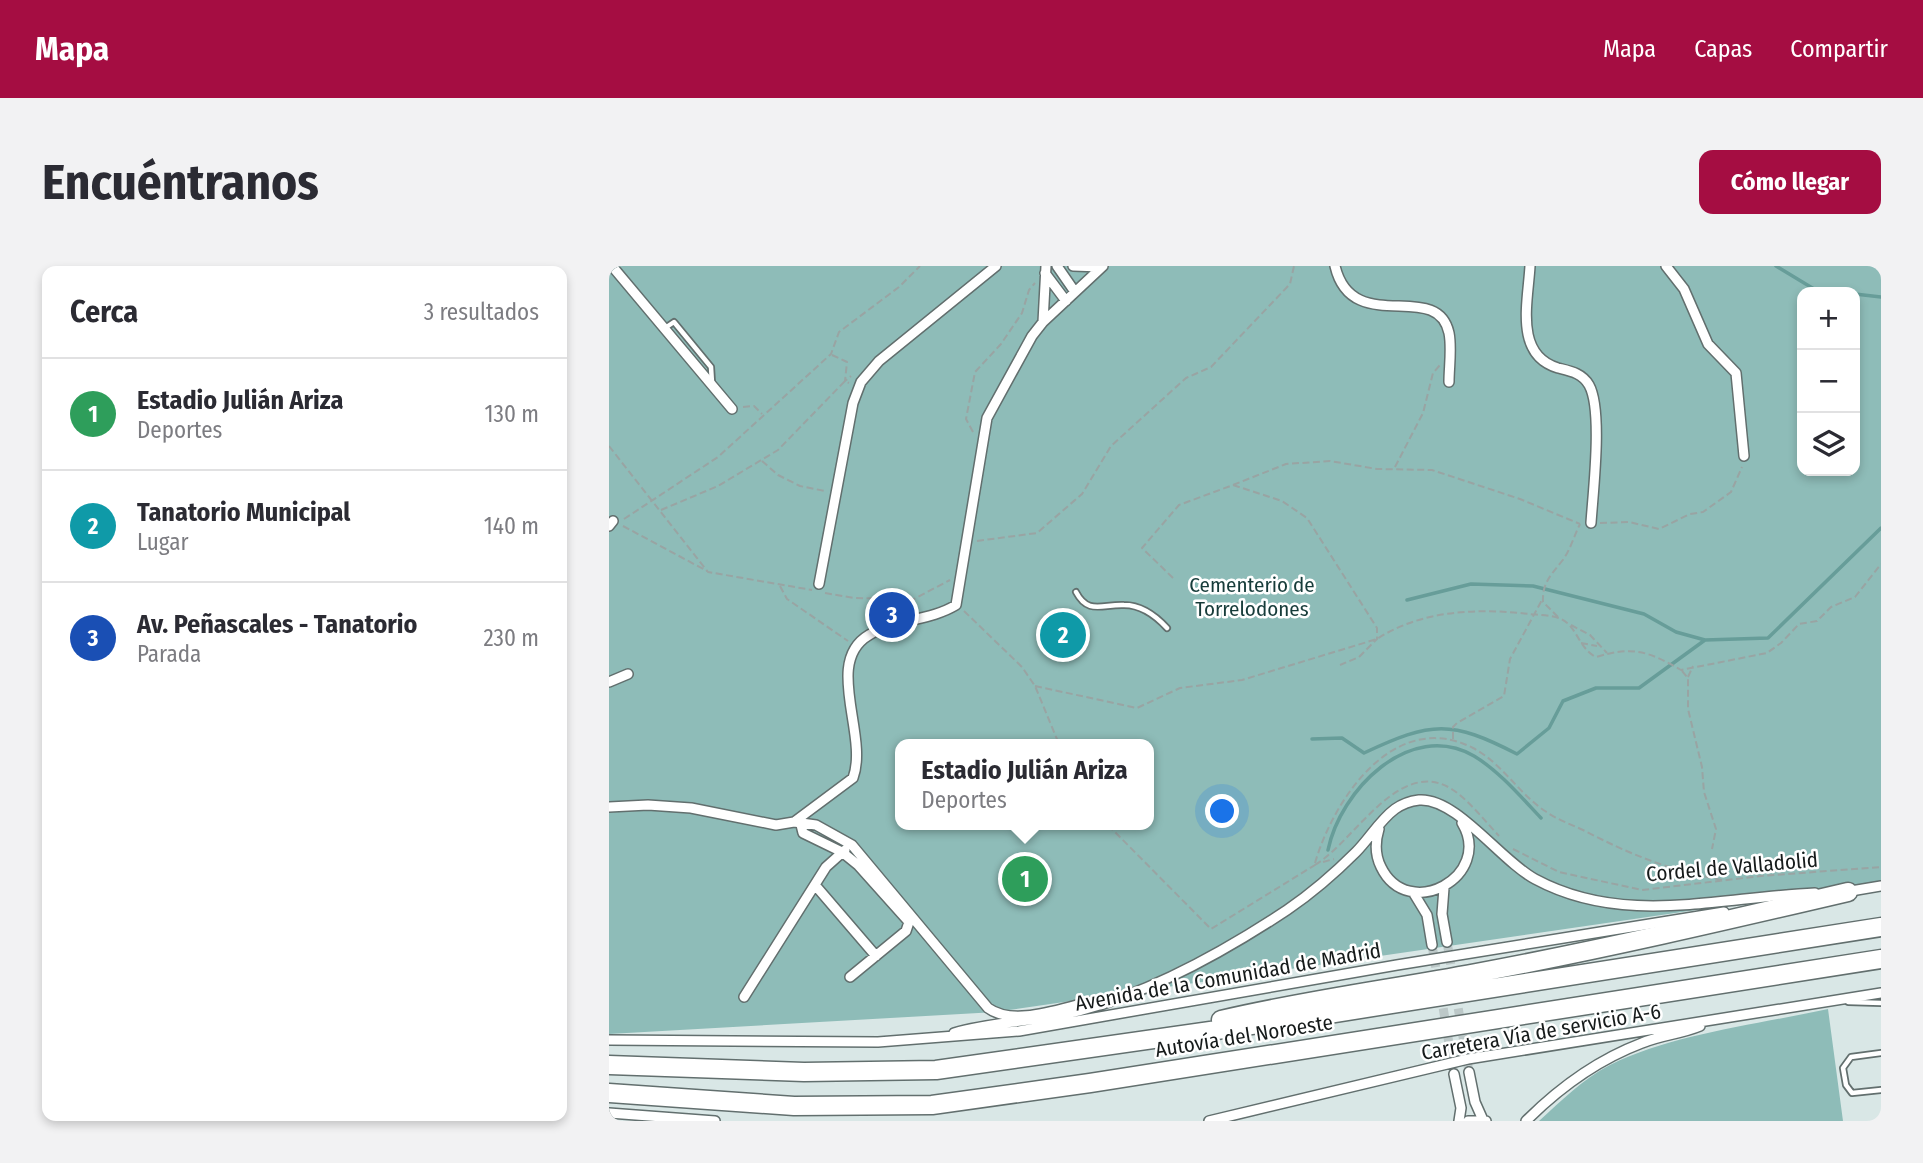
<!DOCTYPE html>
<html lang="es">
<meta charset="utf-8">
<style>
:root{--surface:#fff;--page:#f2f2f3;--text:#2b2b33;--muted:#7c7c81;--line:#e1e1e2;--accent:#a50d42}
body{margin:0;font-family:"Fira Sans Condensed",sans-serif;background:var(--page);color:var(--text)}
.controls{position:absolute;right:21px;top:21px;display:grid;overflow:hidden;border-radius:14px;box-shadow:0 4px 10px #0003}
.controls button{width:63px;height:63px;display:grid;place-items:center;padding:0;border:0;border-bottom:2px solid var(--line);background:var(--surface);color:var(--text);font:35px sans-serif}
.you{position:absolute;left:614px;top:546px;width:24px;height:24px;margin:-18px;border:5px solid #fff;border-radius:50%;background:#1a73e8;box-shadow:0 0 0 10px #1a73e833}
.badge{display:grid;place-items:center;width:46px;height:46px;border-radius:50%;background:var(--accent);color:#fff;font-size:23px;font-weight:700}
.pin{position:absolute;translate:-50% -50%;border:4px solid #fff;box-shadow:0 2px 7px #0006}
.popup{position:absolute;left:286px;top:473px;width:259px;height:91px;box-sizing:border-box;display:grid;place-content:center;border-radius:14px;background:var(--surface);filter:drop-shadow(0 2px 5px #0005);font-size:23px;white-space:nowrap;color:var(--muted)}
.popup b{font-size:26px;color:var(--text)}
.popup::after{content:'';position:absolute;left:50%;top:100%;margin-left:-14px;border:14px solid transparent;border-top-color:var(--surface)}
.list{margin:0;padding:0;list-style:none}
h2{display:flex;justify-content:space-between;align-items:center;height:91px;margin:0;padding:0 28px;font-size:30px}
h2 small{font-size:23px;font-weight:400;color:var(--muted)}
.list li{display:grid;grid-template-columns:46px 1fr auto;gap:21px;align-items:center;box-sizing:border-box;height:112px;padding:0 28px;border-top:2px solid var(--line)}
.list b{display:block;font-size:26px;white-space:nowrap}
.list p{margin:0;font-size:23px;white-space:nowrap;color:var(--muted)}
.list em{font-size:23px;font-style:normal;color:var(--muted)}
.icon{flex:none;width:38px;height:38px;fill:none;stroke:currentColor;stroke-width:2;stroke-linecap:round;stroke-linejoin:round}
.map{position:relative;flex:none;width:1272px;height:855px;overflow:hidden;border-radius:14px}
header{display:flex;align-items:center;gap:42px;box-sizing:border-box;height:98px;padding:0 35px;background:var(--accent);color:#fff}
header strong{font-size:33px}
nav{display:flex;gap:38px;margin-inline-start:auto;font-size:24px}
.intro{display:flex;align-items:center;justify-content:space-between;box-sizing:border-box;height:168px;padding:0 42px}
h1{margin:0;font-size:49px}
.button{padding:18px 32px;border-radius:14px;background:var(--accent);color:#fff;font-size:24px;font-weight:700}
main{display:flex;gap:42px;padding:0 42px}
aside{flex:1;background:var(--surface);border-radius:14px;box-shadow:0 4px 10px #0003}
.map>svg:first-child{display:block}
</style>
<header>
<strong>Mapa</strong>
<nav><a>Mapa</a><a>Capas</a><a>Compartir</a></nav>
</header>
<div class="intro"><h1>Encuéntranos</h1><a class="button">Cómo llegar</a></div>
<main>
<aside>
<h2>Cerca<small>3 resultados</small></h2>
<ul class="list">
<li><span class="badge" style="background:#2e9e5b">1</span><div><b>Estadio Julián Ariza</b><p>Deportes</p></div><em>130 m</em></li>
<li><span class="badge" style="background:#0f9aa8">2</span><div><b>Tanatorio Municipal</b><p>Lugar</p></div><em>140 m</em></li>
<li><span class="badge" style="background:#1a4fb4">3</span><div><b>Av. Peñascales - Tanatorio</b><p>Parada</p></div><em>230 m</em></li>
</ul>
</aside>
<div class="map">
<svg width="1272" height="855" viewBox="0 0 1272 855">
<rect width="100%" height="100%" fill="#d9e7e6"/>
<path fill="#8ebcb8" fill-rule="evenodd" d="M0,0H1272V617L387,746L0,768ZM1193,26H1246V205H1193ZM292,478H540V559H292Z
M1219,743L1234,855H930C952,835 974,813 1001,799C1063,768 1151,758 1219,743Z"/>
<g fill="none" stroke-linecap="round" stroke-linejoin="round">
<path stroke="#679d99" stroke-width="3.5" d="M1167,0L1205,23L1233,26
M1246,28L1272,31
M798,334L862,318L924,320L1035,348L1067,366L1096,374
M703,473L733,472L755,487C823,455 842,454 908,488L940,462L954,435L987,422H1030L1096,374L1159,372L1272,262
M719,584C731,525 800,453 865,490C890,505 912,531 932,552"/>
<path stroke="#bcc8c8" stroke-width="9" stroke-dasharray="9 4.5" stroke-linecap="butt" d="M838,676L860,806
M823,679L829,715
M832,729L845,808"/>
<g stroke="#626f6e" stroke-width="8">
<path id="service" d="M56,62L65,56L102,101L103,117
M467,326C479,349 493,338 515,339C532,339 547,350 558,362
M1239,736L1272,737
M1272,787L1242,791L1234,802L1237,819L1243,827L1272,824"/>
</g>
<g stroke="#626f6e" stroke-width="12">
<path id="minor" d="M3,0L123,143
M448,0L466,26
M464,0L492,1
M726,0C743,72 828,12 840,67C843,82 840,101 840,116
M921,0C919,36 905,89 949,102C961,105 973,107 980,119C994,144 984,226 982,257
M1057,0L1075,23L1099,78L1127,107L1135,190
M436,7L457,35
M434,56L437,0
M0,260L4,255
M210,318L244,137L252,116L270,95L387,0
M0,416L19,408
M0,541L39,539L82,542L167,559L185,556L244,512C260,469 214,396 260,369C286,353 321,355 347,339L378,152L423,70L434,56L494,0
M185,556L207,559L243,579L379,742C405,761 452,742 481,736
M192,559L194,567L233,586L249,599L300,656L297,665L241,711
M770,563C766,576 766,589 772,601C799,657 885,610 853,557
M206,619L267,690
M835,622L833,648L838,676
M804,626L818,649L823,679
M1236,626L1272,620
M135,731L217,601L236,584
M345,767C385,755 429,756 470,745C543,726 616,685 678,644C703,627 726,607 747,586C760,573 771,554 786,543C793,538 802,535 810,534C847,531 892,595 926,613C1015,661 1110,631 1206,627
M0,774L269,776L410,765L788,699L1115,646
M860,806L866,836L874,854
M845,808L852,842L850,855
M0,847L106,855
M600,855L859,793L1272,727
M859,855H877
M917,855C951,821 988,794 1033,777C1052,769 1072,768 1091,760"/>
</g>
<g stroke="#626f6e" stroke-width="21">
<path id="motorway" d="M612,754C696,734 782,723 867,707C991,684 1115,655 1239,626
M0,799L195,806L327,804L713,749L1272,661
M0,827L185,840L323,839L481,817L1272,693"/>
</g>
<path stroke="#99a4a3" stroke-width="2" stroke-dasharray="7 3.5" stroke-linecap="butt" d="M223,89L238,96L236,115L242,110
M134,141L145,140L153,148
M364,166L357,153L366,106L392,78L413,47L420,24L426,17
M0,180L99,306L203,324
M153,195L169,209L191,220L216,225
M786,201L814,147L824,107L831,99
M624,219L677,198L721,195L768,203L823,204L911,233L971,258
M52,244L109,220L169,184L236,115L240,117
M15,253L109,191L222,88L230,66L290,21L311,0
M991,257L1020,256L1050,263L1081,248L1094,246L1122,226L1133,201
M14,260L98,305
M368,275L428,267L473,228L502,180L577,112L602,101L681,18L685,0
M564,312L533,282L570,239L624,219L673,235L698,252L768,362V373L750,391L731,399
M171,320L178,333L239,375
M216,327L245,332L305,333L341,314
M355,345L413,401L426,420L450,478
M949,351L934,336C933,317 942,309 953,295C961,285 965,270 971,258
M962,359L981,369L998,387
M972,377L988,380
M1073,405L1079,412V443L1093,501L1095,526L1107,563L1103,583
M1079,411L1084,400
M426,420L528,442L571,422L633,414L768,373C812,344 869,342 920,348C929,349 943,349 952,353C968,360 970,383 987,391C1024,380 1039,385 1072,404L1158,387L1172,377L1190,358L1208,355L1222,341L1246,331L1272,298
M844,473V461L848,457L895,430L901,393L934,332
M499,559L602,663L706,599
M904,583L950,606L1033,624L1152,610L1272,601
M714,596L725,593
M706,597C725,532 786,442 864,482C893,497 909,527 936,545C947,553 961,558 974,564C1020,588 1062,605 1113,614
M706,599C748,574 795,480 852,530C866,542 877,556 890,570"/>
<use href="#service" stroke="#fff" stroke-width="4.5"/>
<use href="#minor" stroke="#fff" stroke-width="9"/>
<use href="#motorway" stroke="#fff" stroke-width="18"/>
</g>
<g text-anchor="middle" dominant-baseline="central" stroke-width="5" stroke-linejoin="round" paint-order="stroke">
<g font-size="21" fill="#173c3a" stroke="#fff">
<text x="643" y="319">Cementerio de<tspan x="643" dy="24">Torrelodones</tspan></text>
</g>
<g font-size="21" fill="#161b1b" stroke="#fff">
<text transform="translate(1123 601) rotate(-5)">Cordel de Valladolid</text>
<text transform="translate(619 711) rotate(-10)">Avenida de la Comunidad de Madrid</text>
<text transform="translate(932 766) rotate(-10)">Carretera Vía de servicio A-6</text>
<text transform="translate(635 770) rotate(-9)">Autovía del Noroeste</text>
</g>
</g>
</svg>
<div class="controls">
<button>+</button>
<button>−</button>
<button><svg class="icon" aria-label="layers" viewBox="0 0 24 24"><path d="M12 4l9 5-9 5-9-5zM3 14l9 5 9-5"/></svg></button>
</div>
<div class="you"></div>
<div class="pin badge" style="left:416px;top:613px;background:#2e9e5b">1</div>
<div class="popup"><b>Estadio Julián Ariza</b>Deportes</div>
<div class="pin badge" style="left:454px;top:369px;background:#0f9aa8">2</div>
<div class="pin badge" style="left:283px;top:349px;background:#1a4fb4">3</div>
</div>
</main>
